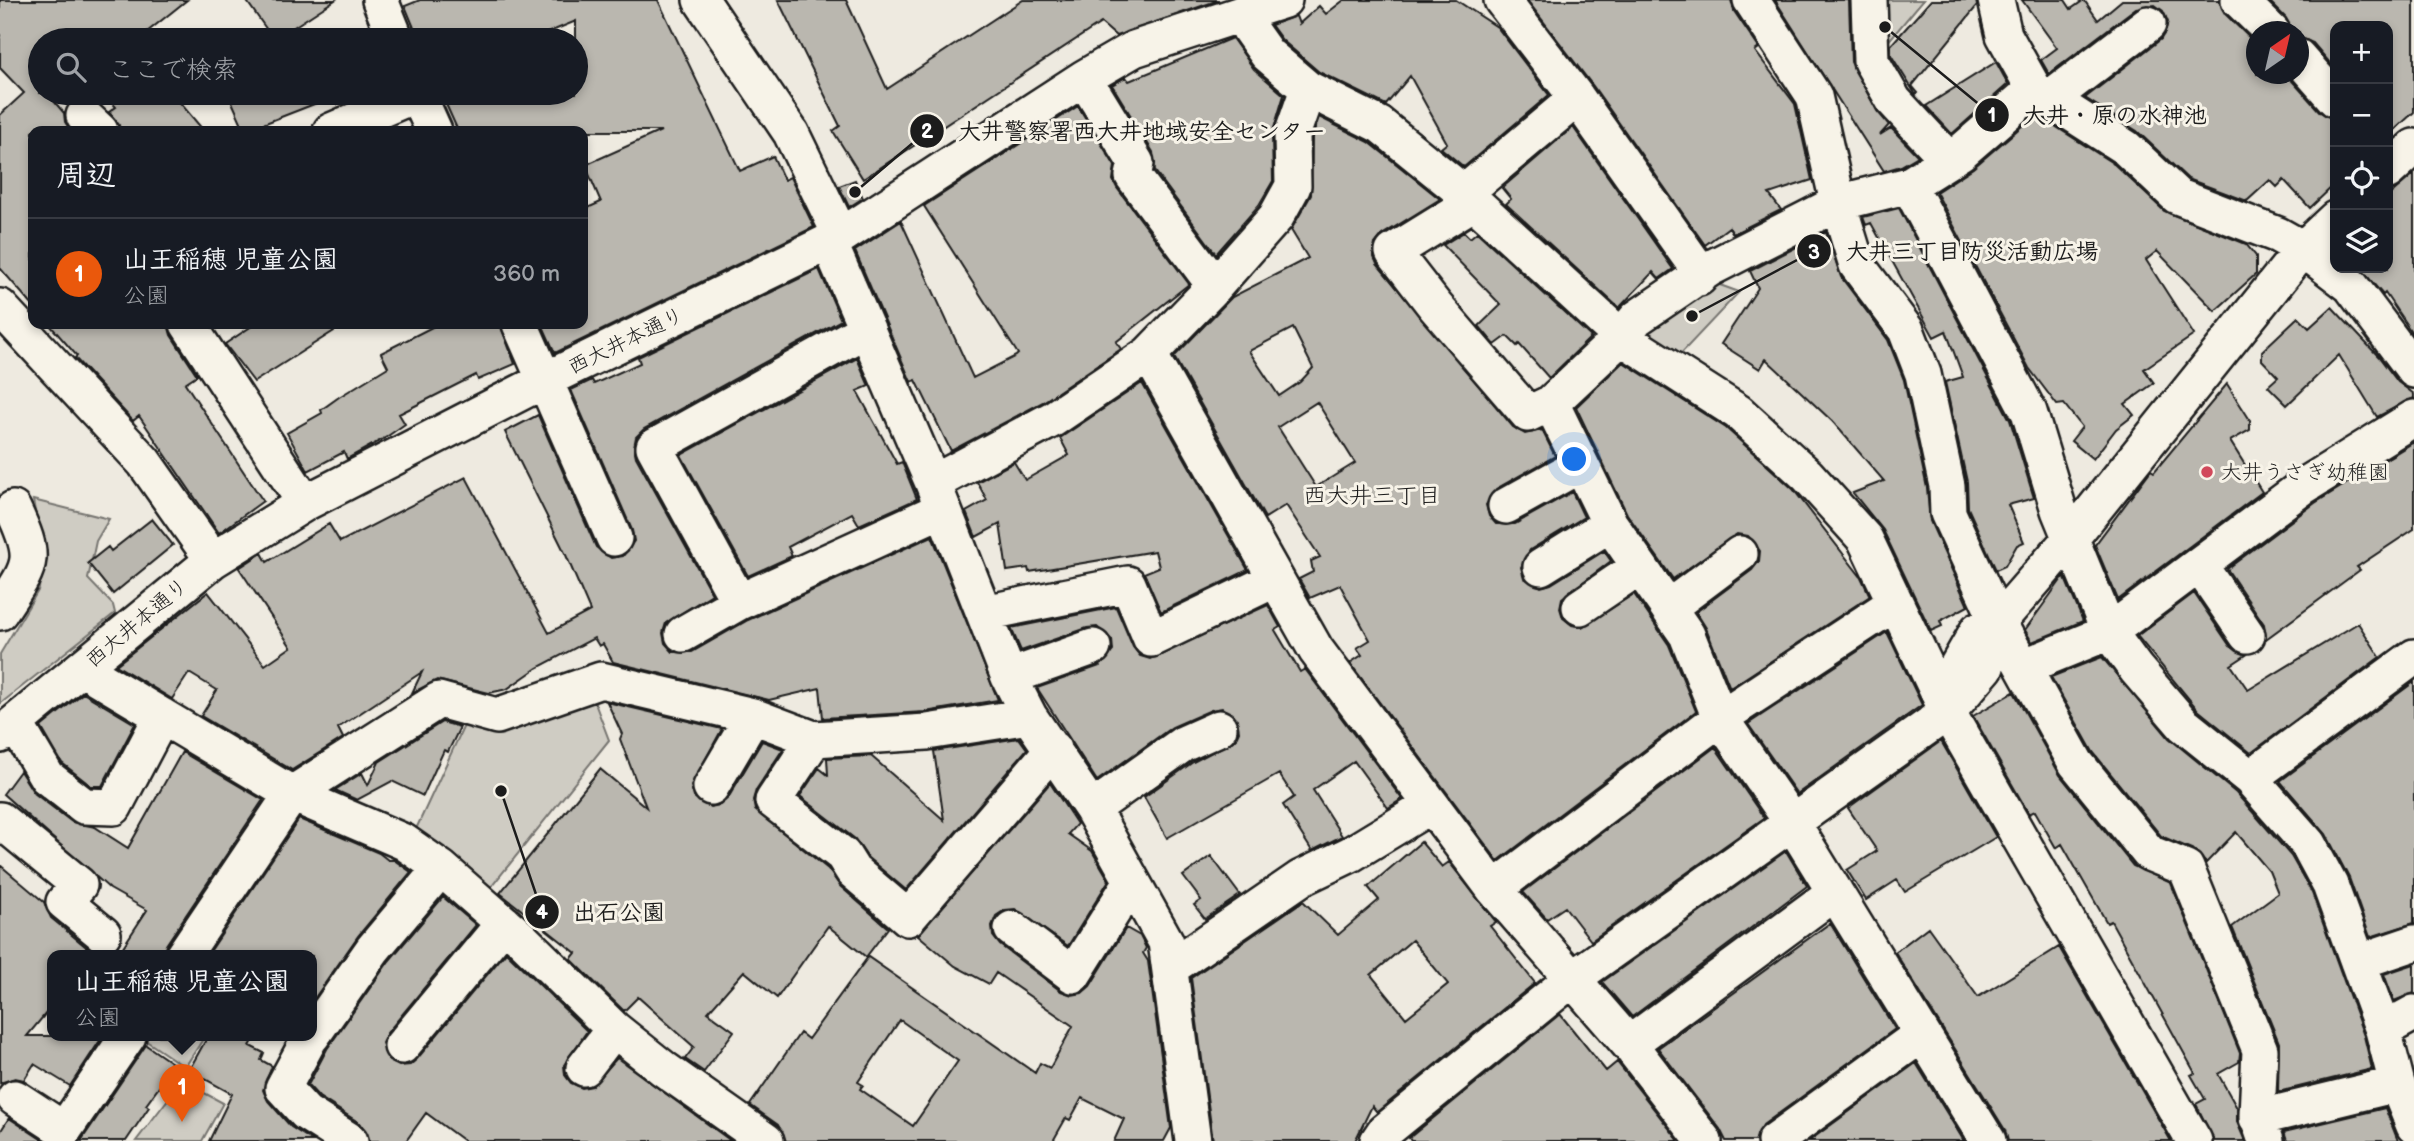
<!DOCTYPE html>
<html lang="ja">
<meta charset="utf-8">
<style>
:root{--surface:#171b24;--page:#20242c;--text:#f1f3f6;--muted:#9ea1a6;--line:#363941;--accent:#ea580c}
body{margin:0;font-family:"Balsamiq Sans","Klee One",sans-serif;background:var(--page);color:var(--text)}
.controls{position:absolute;right:21px;top:21px;display:grid;overflow:hidden;border-radius:14px;box-shadow:0 4px 10px #0003}
.controls button{width:63px;height:63px;display:grid;place-items:center;padding:0;border:0;border-bottom:2px solid var(--line);background:var(--surface);color:var(--text);font:35px sans-serif}
.compass{position:absolute;left:2246px;top:21px;width:63px;height:63px;border-radius:50%;background:var(--surface);box-shadow:0 4px 10px #0003;rotate:34deg}
.you{position:absolute;left:1575px;top:460px;width:24px;height:24px;margin:-18px;border:5px solid #fff;border-radius:50%;background:#1a73e8;box-shadow:0 0 0 10px #1a73e833}
.badge{display:grid;place-items:center;width:46px;height:46px;border-radius:50%;background:var(--accent);color:#fff;font-size:23px;font-weight:700}
.pin{position:absolute;translate:-50% -58px;filter:drop-shadow(0 2px 4px #0008)}
.pin::after{content:'';position:absolute;top:37px;width:24px;height:21px;background:inherit;clip-path:polygon(0 0,100% 0,50% 100%)}
.popup{position:absolute;left:47px;top:950px;width:270px;height:91px;box-sizing:border-box;display:grid;place-content:center;border-radius:14px;background:var(--surface);filter:drop-shadow(0 2px 5px #0005);font-size:23px;white-space:nowrap;color:var(--muted)}
.popup b{font-size:26px;color:var(--text)}
.popup::after{content:'';position:absolute;left:50%;top:100%;margin-left:-14px;border:14px solid transparent;border-top-color:var(--surface)}
.list{margin:0;padding:0;list-style:none}
h2{display:flex;justify-content:space-between;align-items:center;height:91px;margin:0;padding:0 28px;font-size:30px}
h2 small{font-size:23px;font-weight:400;color:var(--muted)}
.list li{display:grid;grid-template-columns:46px 1fr auto;gap:21px;align-items:center;box-sizing:border-box;height:112px;padding:0 28px;border-top:2px solid var(--line)}
.list b{display:block;font-size:26px;white-space:nowrap}
.list p{margin:0;font-size:23px;white-space:nowrap;color:var(--muted)}
.list em{font-size:23px;font-style:normal;color:var(--muted)}
.icon{flex:none;width:38px;height:38px;fill:none;stroke:currentColor;stroke-width:2;stroke-linecap:round;stroke-linejoin:round}
.map{position:relative;flex:none;width:2414px;height:1141px;overflow:hidden}
.search{position:absolute;background:var(--surface);box-shadow:0 4px 10px #0003;left:28px;top:28px;width:560px;height:77px;display:flex;align-items:center;gap:18px;box-sizing:border-box;padding:0 24px;border-radius:38px;color:var(--muted);font-size:26px}
.panel{position:absolute;background:var(--surface);box-shadow:0 4px 10px #0003;left:28px;top:126px;width:560px;height:203px;border-radius:14px}
.map>svg:first-child{display:block}
</style>
<div class="map">
<svg width="2414" height="1141" viewBox="0 0 2414 1141">
<rect width="100%" height="100%" fill="#eeeae0"/>
<filter id="ink" filterUnits="userSpaceOnUse"><feTurbulence type="fractalNoise" baseFrequency=".0143" numOctaves="2"/><feDisplacementMap in="SourceGraphic" scale="14" xChannelSelector="R" yChannelSelector="G"/><feConvolveMatrix kernelMatrix="1 2 1 2 8 2 1 2 1" color-interpolation-filters="sRGB"/></filter>
<g filter="url(#ink)">
<path fill="#cfccc3" stroke="#767470" stroke-width="2" d="M1865,0H1923L1877,55Z
M1709,281L1739,292L1674,361L1640,340Z
M33,500L109,519L96,541L88,579L113,605L115,613L0,704V654L39,589L42,552Z
M590,690L609,740L484,896L410,842L467,719Z
M139,1036H205L185,1067Z
M182,1081L223,1103L202,1141H136Z"/>
<path fill="#bab7af" stroke="#1c1c1c" stroke-width="2" fill-rule="evenodd" d="M0,0H187L137,40H40V93H47L64,113L65,122L71,131H33V306L0,268V115L24,93L0,68Z
M246,0H335L274,40Z
M420,0H658L740,171L773,156L784,180L790,177L814,227L555,353L542,324H583V210L601,202L585,165L661,131H458L441,93H576V21L530,40H419L405,6Z
M778,0H846L887,89L1023,0H1219L1116,36L1101,23L863,179L833,131L840,126Z
M1344,0H1456L1497,27L1549,95L1464,167L1441,148L1447,143L1410,76L1386,105L1319,72L1282,40L1271,25L1296,16L1299,24L1319,6L1326,14Z
M1527,0H1731L1734,11L1759,48L1755,51L1795,104L1812,180L1769,194L1781,210L1733,234L1729,227L1705,245L1593,86Z
M1775,0H1849L1851,62L1877,111L1889,125L1880,135L1891,128L1918,156L1901,166L1884,171Z
M1931,0H1976L1977,6L1912,86L1918,93L1916,95L1891,55V45Z
M2022,0H2065L2071,9L2084,0L2098,20L2122,0H2219L2225,14L2257,45V74H2286L2320,112L2335,119V184L2310,208L2284,180L2277,187L2270,180L2247,201L2188,179L2137,131L2085,98L2161,39L2168,22L2163,11L2155,5L2136,8L2049,74L2041,60L2057,48Z
M2268,0H2414V112L2388,136V26H2335V69L2313,43L2299,37V32H2293L2286,18Z
M1232,38L1254,69L1284,95L1272,135L1273,181L1259,205L1216,254L1155,171L1153,152L1112,85L1126,77L1129,81Z
M1996,62L2008,84L1952,134L1926,106Z
M104,93H172L204,131H120L119,125L109,112L116,107Z
M228,93H340V94L245,131Z
M1078,106L1115,166L1113,180L1117,188L1189,284L1116,342L1121,349L1043,402L951,451L916,380L911,382L855,251L901,221L973,378L1016,356L1018,354L924,206Z
M2036,114L2114,164L2164,211L2246,244L2256,256V274L2215,311L2157,251L2146,260L2194,335L2144,369L2154,383L2125,404L2134,415L2116,429L2093,459L2071,441L2082,427L2064,404L2057,405L2029,368L1936,192L1973,168Z
M1319,117L1369,142L1440,199L1382,235L1375,244L1373,255L1377,264L1513,427L1525,434L1542,430L1555,456L1496,489L1486,505L1489,516L1496,524H1515L1572,492L1584,517L1530,550L1521,567L1524,578L1541,587L1551,584L1604,551L1611,561L1562,598L1560,608L1563,618L1572,625L1582,627L1634,594L1669,645L1696,711L1498,861L1350,663L1362,655L1357,648L1370,640L1340,585L1310,598L1299,579L1313,572L1311,561L1320,557L1286,505L1265,518L1174,357L1232,297L1308,258L1291,230L1311,195L1312,138ZM1293,328L1313,368L1300,382L1279,396L1249,351ZM1317,402L1355,463L1316,487L1278,427Z
M1573,127L1673,269L1659,279L1653,272L1619,308L1506,204L1511,199L1502,188Z
M2414,174V336L2385,293L2383,295L2360,268H2388V196Z
M855,180L863,198L849,207L839,186Z
M1899,208L2010,420L2034,498L2008,505L2024,542L2017,545L2005,566L1996,570L1968,508L1967,482L1945,382L1963,377L1946,331L1934,337L1871,223L1866,225L1863,217Z
M1464,232L1470,238L1477,232L1591,337L1549,378L1519,344L1517,346L1507,336L1495,345L1479,326L1501,305L1443,245Z
M1826,232L1841,277L1888,340L1904,380L1927,488L1930,521L1968,606L1940,621L1942,626L1931,631L1883,530L1853,493L1884,481L1833,422L1766,359L1760,369L1721,344L1758,288L1750,271Z
M819,269L841,320L644,429L636,437L634,447L636,457L712,594L666,623L663,633L665,643L673,652H692L748,620L932,536L998,700L925,712L823,718L820,688L769,700L613,662L603,644L599,646L594,638L537,668L507,689L489,693L437,680L412,693L422,672L338,728L343,738L292,770L201,716L217,690L189,673L172,699L116,665L208,592L265,665L291,647L239,568L262,553L267,562L329,524L340,542L466,477L549,633L590,611L566,555L505,432L538,415L596,547L611,558L623,556L634,541L632,530L571,390L592,380L594,384L640,363L638,357Z
M2332,307L2379,357L2398,382L2414,394V398L2377,417L2339,355L2287,405L2268,386L2278,377L2262,360V351L2298,317L2309,328Z
M49,324H168L171,335L197,375L185,383L263,501L219,533L139,416L133,421L75,358L77,356Z
M255,324H345L254,382L225,344Z
M438,324H500L515,364L478,380L476,375L399,414L405,424L385,438L347,459L344,452L308,471L287,433L322,413L321,410L339,397L388,367L381,353Z
M857,358L869,386L857,391L897,464L902,462L917,499L859,525L852,513L788,547L792,556L748,576L681,455Z
M1623,362L1726,428L1793,489L1861,577L1870,596L1730,688L1706,628L1696,612L1752,570L1759,561L1760,551L1748,536L1737,534L1673,579L1627,514L1576,407Z
M1142,383L1248,570L1161,612L1144,573L1159,567L1155,551L1029,572L1028,568L1007,571L1000,524L976,537L966,512L987,500L977,482L1014,462L1025,480L1069,455L1060,438Z
M2227,384L2250,420V430L2230,441L2262,492L2118,600L2095,545L2151,470L2154,472Z
M2414,442V529L2357,567L2360,570L2266,639L2264,624L2227,569L2315,503Z
M152,519L173,545L113,594L88,563L108,547L111,551Z
M2064,576L2083,621L2032,642L2025,630Z
M2194,593L2230,646L2246,655L2231,665L2248,690L2358,623L2380,657L2251,753L2198,710L2137,636Z
M1268,605L1280,627L1275,630L1300,672L1305,669L1402,799L1388,808L1354,761L1313,790L1342,836L1312,851L1283,805L1294,797L1279,774L1167,838L1144,797L1193,762L1235,740L1239,731L1237,719L1222,708L1211,710L1172,727L1097,781L1037,688L1100,666L1113,651L1112,640L1097,627L1087,628L1021,651L1011,628L1116,607L1133,647L1140,656L1150,659Z
M1887,632L1922,705L1797,794L1748,724Z
M2102,657L2169,738L2236,793L2291,856L2312,893L2364,1036L2372,1069L2278,1092L2279,1043L2232,927L2278,893L2269,871L2236,832L2206,863L2194,850L2161,836L2093,752L2051,677Z
M2414,682V923L2370,937L2349,878L2326,834L2280,781Z
M2014,692L2060,775L2133,866L2171,883L2240,1053L2239,1062L2218,1074L2237,1108V1122L2245,1141H2214L2196,1104L2205,1099L2191,1075L2195,1073L2111,921L2107,923L2062,844L2056,848L2035,811L2029,814L1973,716Z
M83,693L135,724L102,786H91L62,763L41,727Z
M607,702L722,729L691,786L694,797L710,807L720,805L728,798L762,741L783,749L756,790L753,800L755,810L828,869L840,886L888,928L866,957L828,926L777,998L744,971L708,1012L734,1031L704,1072L685,1059L694,1047L638,997L624,1011L571,959L576,953L500,893L600,769L646,807L620,739L622,734Z
M442,722L460,727L448,752L444,750L423,796L392,781L357,800L335,790L362,773L368,785L379,762Z
M1019,738L1027,749L906,890L868,858L855,839L800,796L819,768L828,775L827,758L871,756L944,820L934,751Z
M1941,741L1996,837L1905,892L1897,880L1866,900L1847,870L1877,851L1848,808Z
M1715,747L1764,818L1591,941L1565,907L1547,919L1523,892Z
M182,752L263,800L166,945L163,956H117L147,910L110,889L3,794L20,771L34,793L72,822L95,827L128,848Z
M1050,783L1077,824L1068,834L1092,851L1109,880L1068,946L1015,909L1005,910L996,916L992,926L993,936L1000,945L1061,991L1072,995L1082,993L1090,986L1126,928L1140,936L1146,948L1143,953L1148,961L1171,1128L1164,1141H1114L1124,1119L1082,1098L1070,1120L1066,1118L1053,1141H786L778,1125L750,1105L800,1033L808,1039L868,957L1035,1073L1040,1063L1050,1068L1073,1026L996,973L989,984L955,966L918,935ZM900,1020L958,1061L913,1126L860,1089L863,1085L858,1082Z
M299,819L379,853L388,860H394L411,872L358,936L312,1002V956H207Z
M1421,842L1442,867L1449,862L1496,922L1490,926L1535,983L1377,1112L1372,1106L1355,1141H1213L1191,978L1303,901L1338,935L1379,900L1368,887ZM1412,940L1448,984L1406,1018L1371,975Z
M1786,851L1807,886L1632,1017L1602,982Z
M1211,856L1240,895L1205,919L1194,905L1201,900L1183,876Z
M0,865L44,902L51,918L90,950L109,956H52V1006L27,1036H103L70,1086L34,1064L24,1080L15,1078L0,1083Z
M443,897L476,925L387,1033L382,1043L389,1061L399,1066L410,1065L417,1059L506,952L587,1031L564,1065L565,1075L571,1083L582,1088L592,1086L617,1058L731,1141H464L426,1113L406,1141H370L361,1124L319,1097L308,1085L327,1049L389,961Z
M1830,923L1895,1029L1763,1125L1755,1141H1726L1720,1129L1658,1048Z
M1928,927L1978,997L2059,947L2171,1141H2008L2005,1130L1895,952Z
M2414,964V993L2394,1001L2384,974Z
M1560,1014L1606,1071L1617,1062L1679,1141H1411L1409,1138Z
M208,1036H256L250,1046L264,1053L261,1060L272,1066L263,1090L268,1101L291,1127L313,1141H209L232,1094L189,1070Z
M146,1045L175,1065L146,1105L149,1107L126,1141H81Z
M1916,1063L1964,1141H1809Z
M2385,1108L2398,1141H2287L2284,1132Z
M9,1118L44,1141H0V1132Z"/>
<g fill="none" stroke-linecap="round" stroke-linejoin="round">
<g stroke="#1c1c1c" stroke-width="40">
<path id="minor" d="M380,0L396,40
M701,0L791,133L841,236
M1502,0L1577,98L1693,262L1699,278
M1751,0L1814,96L1838,203L1857,265L1906,330L1923,374L1947,486L1948,513L1998,622L2076,763L2149,853L2186,868L2260,1050L2257,1115L2266,1141
M1869,0L1871,61L1894,101L1948,159
M1996,0L2004,35L2034,89L2126,148L2177,196L2278,235L2303,249L2351,286L2414,370
M2239,0L2272,32
M1244,14L1250,30L1267,54L1308,89L1380,125L1464,193L1621,337L1738,412L1807,475L1865,539L1947,711L2194,1141
M2298,57L2335,99
M1084,78L1136,163L1133,176L1215,286
M417,93L434,131
M2050,99L2148,24
M84,116L100,131
M331,131L417,94
M2388,171L2414,147
M1909,185L2029,412L2059,510L2109,632L2136,669L2184,725L2250,778L2308,844L2330,885L2383,1030L2397,1084L2414,1126
M1464,193L1577,98
M1474,202L1393,252L1435,306L1528,414L1551,403
M829,242L933,483L1009,677L1029,716L1092,809L1166,942L1193,1141
M0,307L144,462L213,560
M188,324L305,503
M520,324L614,538
M1149,354L1316,650L1494,889L1629,1044L1704,1141
M933,483L1053,419L1149,354L1215,286L1276,217L1293,186L1292,135L1308,89
M1506,506L1580,465
M2200,566L2247,635
M1541,567L1610,524
M739,602L654,447L867,329
M1580,607L1639,567
M1668,608L1740,554
M0,612C31,564 38,562 13,509
M984,613L1128,584L1151,639L1276,579
M683,634L739,602L943,509
M2023,667L2109,632L2304,486L2414,418
M83,669L292,794L404,842L441,868L522,939L614,1029L664,1069L766,1141
M1009,677L1093,647
M1949,702L1955,670L1978,630L1998,622L2071,538L2303,249L2335,219
M15,723L47,777L84,806L114,807L162,716
M0,735L213,560L305,503L545,380L841,236L1084,78L1134,49L1284,0
M814,739L773,801L843,855L853,871L908,918L1053,749
M2250,778L2414,657
M711,787L753,716
M1092,809L1183,744L1219,728
M0,820L79,885L64,902L103,934
M1494,889L1720,718L1895,603
M1012,929L1073,975L1132,881
M183,956L292,794L439,700L497,716L601,680L753,716L814,739L927,732L1029,716
M2358,962L2414,943
M1170,968L1301,878L1351,854L1430,806
M2383,1030L2414,1013
M311,1036L283,1088L306,1113L350,1141
M312,1036L373,949L441,868
M1629,1044L1835,892
M402,1046L504,923
M584,1068L614,1029
M15,1098L64,1130L128,1036
M2257,1118L2397,1084
M1378,1141L1384,1132L1572,979L1931,724L1956,702L1986,667L1998,622
M1775,1141L1922,1034
M1988,1141L1793,824L1720,718L1687,635L1610,524L1551,403L1621,337L1637,318L1709,269L1838,203L1909,185L1960,153L2034,89"/>
</g>
<use href="#minor" stroke="#f7f3e8" stroke-width="35"/>
</g>
</g>
<circle fill="#d1495b" stroke="#f7f3e8" stroke-width="2.5" cx="2207" cy="472" r="7"/>
<g text-anchor="middle" dominant-baseline="central" stroke-width="6" stroke-linejoin="round" paint-order="stroke">
<g font-size="21" fill="#1c1c1c" stroke="#f7f3e8">
<text transform="translate(626 341) rotate(-26)">西大井本通り</text>
<text transform="translate(137 623) rotate(-40)">西大井本通り</text>
</g>
<g font-size="21" fill="#1c1c1c" stroke="#f7f3e8" text-anchor="start">
<text x="2221" y="472">大井うさぎ幼稚園</text>
</g>
<g font-size="23" fill="#1c1c1c" stroke="#f7f3e8">
<text x="1372" y="496">西大井三丁目</text>
</g>
</g>
<path fill="none" stroke="#1c1c1c" stroke-width="2.5" d="M1885 27L1992 115M855 192L927 131M1692 316L1814 251M501 791L542 912"/>
<g fill="#1c1c1c" stroke="#f7f3e8" stroke-width="2.5">
<circle cx="1885" cy="27" r="7"/>
<circle cx="855" cy="192" r="7"/>
<circle cx="1692" cy="316" r="7"/>
<circle cx="501" cy="791" r="7"/>
<circle cx="1992" cy="115" r="18"/>
<circle cx="927" cy="131" r="18"/>
<circle cx="1814" cy="251" r="18"/>
<circle cx="542" cy="912" r="18"/>
</g>
<g font-size="21" text-anchor="middle" font-weight="bold" fill="#fff">
<text x="1992" y="122">1</text>
<text x="927" y="138">2</text>
<text x="1814" y="259">3</text>
<text x="542" y="919">4</text>
</g>
<g font-size="23" text-anchor="middle" font-weight="bold" fill="#1c1c1c" stroke="#f7f3e8" stroke-width="6" stroke-linejoin="round" paint-order="stroke">
<text x="2115" y="123">大井・原の水神池</text>
<text x="1142" y="139">大井警察署西大井地域安全センター</text>
<text x="1972" y="259">大井三丁目防災活動広場</text>
<text x="619" y="920">出石公園</text>
</g>
</svg>
<div class="controls">
<button>+</button>
<button>−</button>
<button><svg class="icon" aria-label="locate" viewBox="0 0 24 24"><circle cx="12" cy="12" r="6"/><path d="M12 2v4M12 18v4M2 12h4M18 12h4"/></svg></button>
<button><svg class="icon" aria-label="layers" viewBox="0 0 24 24"><path d="M12 4l9 5-9 5-9-5zM3 14l9 5 9-5"/></svg></button>
</div>
<svg class="compass" viewBox="-18 -18 36 36"><path d="M0-13l5 13h-10z" fill="#e53935"/><path d="M0 13l5-13h-10z" fill="#9ea1a6"/></svg>
<div class="you"></div>
<div class="pin badge" style="left:182px;top:1122px">1</div>
<div class="popup"><b>山王稲穂 児童公園</b>公園</div>
<div class="search"><svg class="icon" aria-label="search" viewBox="0 0 24 24"><circle cx="10" cy="10" r="6"/><path d="M15 15l6 6"/></svg>ここで検索</div>
<section class="panel">
<h2>周辺<small></small></h2>
<ul class="list">
<li><span class="badge">1</span><div><b>山王稲穂 児童公園</b><p>公園</p></div><em>360 m</em></li>
</ul>
</section>
</div>
